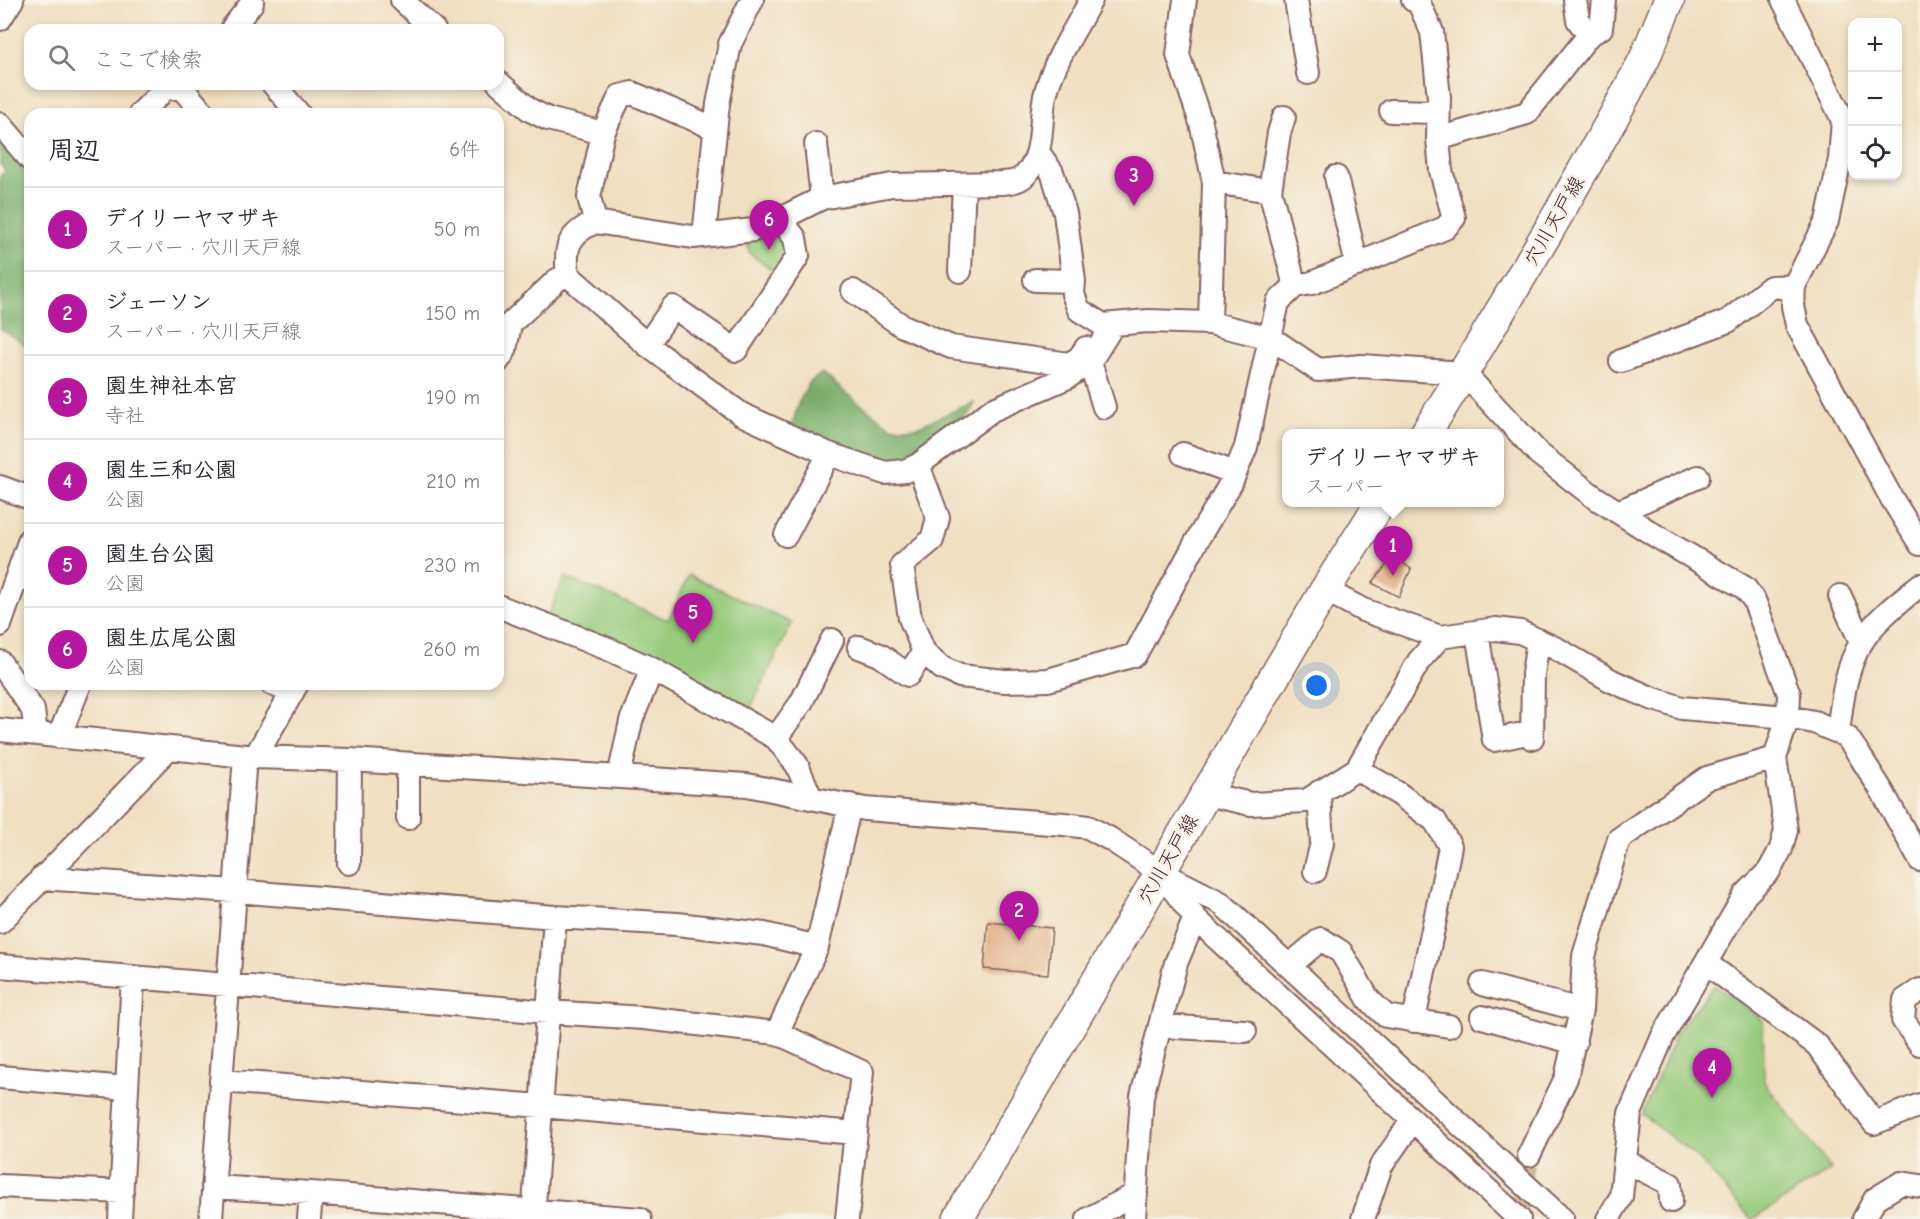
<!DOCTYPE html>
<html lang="ja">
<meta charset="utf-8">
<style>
:root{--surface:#fff;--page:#f7f7f7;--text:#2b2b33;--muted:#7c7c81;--line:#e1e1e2;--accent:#b5179e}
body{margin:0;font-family:"Comic Neue","Klee One",sans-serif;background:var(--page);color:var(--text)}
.controls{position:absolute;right:18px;top:18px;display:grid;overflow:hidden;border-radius:12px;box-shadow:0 3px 9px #0003}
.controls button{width:54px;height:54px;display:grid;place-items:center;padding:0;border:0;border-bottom:2px solid var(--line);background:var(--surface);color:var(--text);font:30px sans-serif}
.you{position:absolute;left:1317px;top:686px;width:21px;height:21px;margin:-15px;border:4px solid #fff;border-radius:50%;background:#1a73e8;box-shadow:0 0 0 9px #1a73e833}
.badge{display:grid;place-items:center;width:39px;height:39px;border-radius:50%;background:var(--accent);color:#fff;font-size:20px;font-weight:700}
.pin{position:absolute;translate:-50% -50px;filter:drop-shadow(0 2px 3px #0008)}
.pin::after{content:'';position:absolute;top:32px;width:21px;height:18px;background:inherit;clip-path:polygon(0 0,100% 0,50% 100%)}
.popup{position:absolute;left:1282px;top:429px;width:222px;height:78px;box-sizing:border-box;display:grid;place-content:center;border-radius:12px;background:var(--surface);filter:drop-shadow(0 2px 4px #0005);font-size:20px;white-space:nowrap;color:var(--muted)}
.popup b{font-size:22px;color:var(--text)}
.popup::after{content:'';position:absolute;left:50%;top:100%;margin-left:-12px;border:12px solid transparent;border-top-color:var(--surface)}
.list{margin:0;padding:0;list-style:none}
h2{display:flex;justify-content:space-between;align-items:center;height:78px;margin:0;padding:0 24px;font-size:26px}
h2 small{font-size:20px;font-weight:400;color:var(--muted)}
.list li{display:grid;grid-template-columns:39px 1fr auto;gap:18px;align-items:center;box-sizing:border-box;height:84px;padding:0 24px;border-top:2px solid var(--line)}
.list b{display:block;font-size:22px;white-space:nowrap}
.list p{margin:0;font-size:20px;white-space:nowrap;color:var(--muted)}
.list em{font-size:20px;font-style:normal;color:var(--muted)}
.icon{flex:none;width:33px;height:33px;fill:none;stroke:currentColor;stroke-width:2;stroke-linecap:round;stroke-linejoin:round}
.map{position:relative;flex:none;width:1920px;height:1219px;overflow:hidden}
.search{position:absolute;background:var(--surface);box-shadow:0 3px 9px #0003;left:24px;top:24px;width:480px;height:66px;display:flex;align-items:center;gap:15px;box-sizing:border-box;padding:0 21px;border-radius:18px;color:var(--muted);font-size:22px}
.panel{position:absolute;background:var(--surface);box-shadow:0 3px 9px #0003;left:24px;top:108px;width:480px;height:582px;border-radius:18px}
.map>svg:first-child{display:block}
</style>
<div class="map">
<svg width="1920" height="1219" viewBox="0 0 1920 1219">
<rect width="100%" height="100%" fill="#f7f3e8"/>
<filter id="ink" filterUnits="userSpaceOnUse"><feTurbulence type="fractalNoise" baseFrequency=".0167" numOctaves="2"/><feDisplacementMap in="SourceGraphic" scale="12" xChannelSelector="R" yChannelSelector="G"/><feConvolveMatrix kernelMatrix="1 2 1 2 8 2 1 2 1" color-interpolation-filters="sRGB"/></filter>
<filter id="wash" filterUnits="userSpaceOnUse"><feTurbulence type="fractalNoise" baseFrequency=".008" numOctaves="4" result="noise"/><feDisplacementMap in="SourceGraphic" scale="24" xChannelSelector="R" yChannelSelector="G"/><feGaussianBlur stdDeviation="1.35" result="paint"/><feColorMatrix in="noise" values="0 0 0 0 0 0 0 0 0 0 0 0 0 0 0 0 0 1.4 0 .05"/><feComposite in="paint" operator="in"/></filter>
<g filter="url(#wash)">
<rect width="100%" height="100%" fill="#f0dfc1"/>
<path fill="#98cb7b" stroke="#717553" stroke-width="1.5" d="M779,232L789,246L790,259L779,275L750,254L747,242Z
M689,575L792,623L748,713L545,621L565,577L668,620Z
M1715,985L1763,1021L1764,1082L1831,1169L1754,1219H1751L1700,1160L1642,1114L1678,1030Z"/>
<path fill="#7aaf6b" stroke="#62674b" stroke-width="1.5" d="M0,140L30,170V348L0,328V176L6,171L0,164Z
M822,373L847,394L892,427H917L974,402L968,414L911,458L875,462L791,429L798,404L809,383Z"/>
<g id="blocks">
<path fill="#dfab7e" d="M1394,556L1411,569L1399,597L1372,583Z
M988,922L1052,928L1048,974L984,969Z"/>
</g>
</g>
<g filter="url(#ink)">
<use href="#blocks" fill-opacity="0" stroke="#846260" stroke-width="1.5"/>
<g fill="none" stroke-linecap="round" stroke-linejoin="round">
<path stroke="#cfb9a3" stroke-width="22" stroke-dasharray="22 11" stroke-linecap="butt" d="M1516,1219L1529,1155"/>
<g stroke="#846260" stroke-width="26">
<path id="minor" d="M402,0L434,30
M1185,0L1178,55L1201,123L1214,182L1210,323
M1296,0L1308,73
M1575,0L1578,20L1589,35
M0,19L12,0
M233,30V27L252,3V0
M498,82L530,110L548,119L603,133
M273,84L299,114
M1391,111L1438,112
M140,114L165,89L181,87L204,114
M1284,117L1279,133L1270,191L1295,286
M0,124L30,159
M714,128L632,93L620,96L603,133L589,197L595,222L693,237L753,230L772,223L822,198L892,185L1003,183C1015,182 1023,180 1030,169C1045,147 1039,116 1046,92C1055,59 1075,30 1091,0
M1438,139L1527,113L1589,35L1601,28L1604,0
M816,144L822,198
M1038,152L1052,172L1065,213L1074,281L1073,294L1079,310L1103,325L1148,321L1210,323L1271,338L1318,370L1361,366L1464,373L1539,454L1593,496L1656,536L1745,588L1754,600L1789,694L1788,717L1775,758L1786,830L1781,849L1769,871L1745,895L1663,1036L1630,1113L1621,1197L1608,1219
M1336,177L1357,265
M1214,182L1270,191
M595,222C569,234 564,246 568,275L647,345L741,414L829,454L885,473L905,471L918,465L992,410L1068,377L1090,362L1113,325
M704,236L718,104L730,44L752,0
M960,271L964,184
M1035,280L1074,281
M1794,286L1793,306L1797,325L1892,499L1920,544
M853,291L901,325L951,347L1069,364L1079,358L1086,348
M647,345L673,307L736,350L798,256L795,238L780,219
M498,361L505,350L510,324L557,280L568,275
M1621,361L1728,321L1771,287L1794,286L1827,221L1840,159L1843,120L1783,0
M1090,362L1104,407
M1183,454L1235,473
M918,465L938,518L932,540L902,565L910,618L924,652L942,668L960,676L1005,681L1048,680L1135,655L1200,535L1231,483L1246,447L1278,302L1295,286L1312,283L1445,228L1454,218L1441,171L1438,139L1439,97L1432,32L1418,1L1413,0
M0,487L30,498
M1618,512L1698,477
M786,535L829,454
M1325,590L1363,610L1440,637L1496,629L1520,632L1557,649L1612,681L1651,698L1682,708L1788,717L1814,722L1838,732L1847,737L1858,753L1882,791L1920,860
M1840,596L1861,642
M498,606L608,649L652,669L776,738L797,765L811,798
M0,625L30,539
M1477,632L1494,740L1532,732
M859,647L880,655L908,675L924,652
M0,662L33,710L36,734
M272,684L292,692
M0,730L255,757L350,760L747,785L865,809L1064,824L1088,827L1110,839L1160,872L1221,903L1562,1219
M1838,732C1842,702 1845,669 1861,643C1875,620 1899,602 1920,585
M59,737L80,684
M776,738L801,703L832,640
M1532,738L1533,674L1538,641
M255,757L297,684
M408,764V818
M1357,769L1399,794L1435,821L1450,846C1439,905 1425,962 1414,1021
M619,777L631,721L652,669
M1206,794L1251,804L1306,801L1357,769L1419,661L1440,637
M349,863L350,760
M1315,871L1322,843L1319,792
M1164,877L1195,918L1519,1219
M41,878L235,891L555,917L677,924L764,934L817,947
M0,922L168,749
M1706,963L1817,1045L1874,1123L1920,1105
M0,966L548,1012L644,1018L777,1033L862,1072L847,1219
M1289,966L1321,939L1341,952L1369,1000L1386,1016L1449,1026
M1482,984L1581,1010
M1920,990L1905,1000L1903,1020L1920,1044
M1482,1017L1575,1043
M1160,1026L1245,1031
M777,1033L817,947L850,805
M0,1077L127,1088
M221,1081L541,1106L856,1133
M1529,1155L1566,1078L1581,1010L1584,956L1619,839L1707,778L1775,758
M1625,1161L1670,1184L1671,1201
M0,1186L122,1192
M213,1187L311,1193L640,1219
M120,1219L133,977
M211,1219L245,756
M309,1219L311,1193
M533,1219L555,917
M1088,1219L1136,1194
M1134,1219L1142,1096L1176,963L1195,918
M1363,1219L1381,1166L1412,1121
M1864,1219L1875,1199L1901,1183L1920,1186"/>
</g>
<g stroke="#846260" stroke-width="33">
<path id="major" d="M1425,434L1459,380L1549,230L1613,118L1644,60L1669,0
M958,1219L1325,590L1381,502"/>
</g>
<use href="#minor" stroke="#fff" stroke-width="22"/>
<use href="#major" stroke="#fff" stroke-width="30"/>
</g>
</g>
<g text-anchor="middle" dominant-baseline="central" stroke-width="6" stroke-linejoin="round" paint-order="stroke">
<g font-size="20" fill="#4a1f2b" stroke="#f7f3e8">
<text transform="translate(1554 221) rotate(-60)">穴川天戸線</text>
<text transform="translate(1168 859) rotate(-60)">穴川天戸線</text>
</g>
</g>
</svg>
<div class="controls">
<button>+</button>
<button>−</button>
<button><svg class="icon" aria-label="locate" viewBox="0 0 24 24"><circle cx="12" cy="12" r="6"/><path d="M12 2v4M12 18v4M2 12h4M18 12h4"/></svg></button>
</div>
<div class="you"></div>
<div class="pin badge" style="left:1393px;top:576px">1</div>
<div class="popup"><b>デイリーヤマザキ</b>スーパー</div>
<div class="pin badge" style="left:1019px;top:941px">2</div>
<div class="pin badge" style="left:1134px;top:206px">3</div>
<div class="pin badge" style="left:1712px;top:1098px">4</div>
<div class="pin badge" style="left:693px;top:643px">5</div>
<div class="pin badge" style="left:769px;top:250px">6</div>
<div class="search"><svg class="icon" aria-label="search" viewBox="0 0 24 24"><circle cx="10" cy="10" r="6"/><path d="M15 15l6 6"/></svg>ここで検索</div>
<section class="panel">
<h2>周辺<small>6件</small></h2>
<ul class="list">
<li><span class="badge">1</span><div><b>デイリーヤマザキ</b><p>スーパー · 穴川天戸線</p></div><em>50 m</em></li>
<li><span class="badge">2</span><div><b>ジェーソン</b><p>スーパー · 穴川天戸線</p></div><em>150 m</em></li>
<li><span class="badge">3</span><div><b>園生神社本宮</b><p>寺社</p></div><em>190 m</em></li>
<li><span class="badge">4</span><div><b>園生三和公園</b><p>公園</p></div><em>210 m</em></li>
<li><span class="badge">5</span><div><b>園生台公園</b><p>公園</p></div><em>230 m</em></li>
<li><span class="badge">6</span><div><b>園生広尾公園</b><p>公園</p></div><em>260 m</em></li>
</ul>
</section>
</div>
